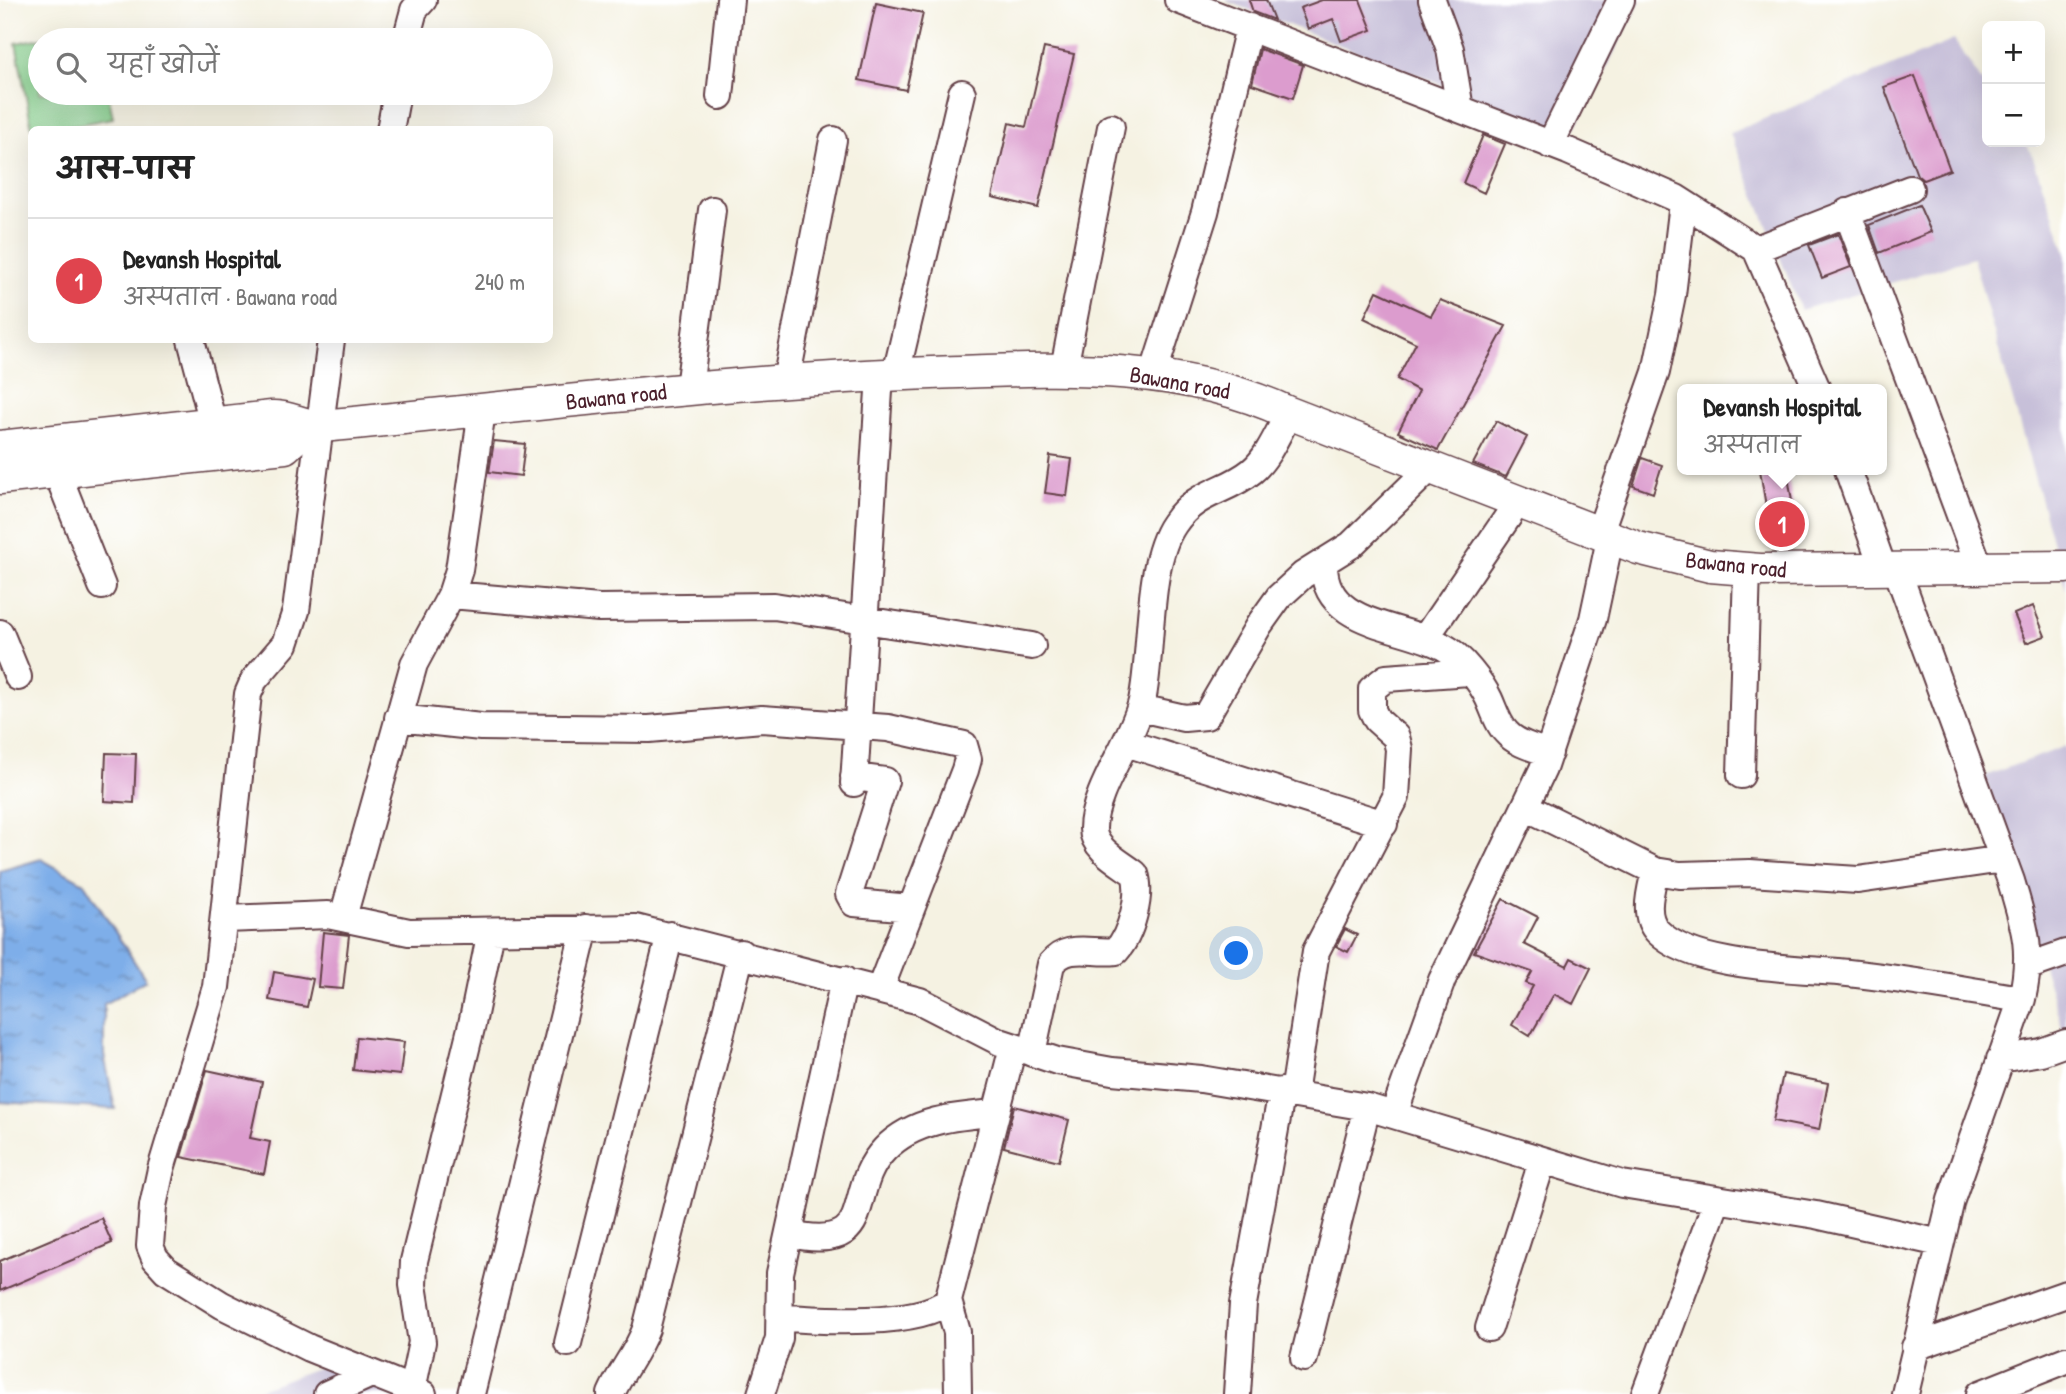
<!DOCTYPE html>
<html lang="hi">
<meta charset="utf-8">
<style>
:root{--surface:#fff;--page:#f2f2f2;--text:#222;--muted:#767676;--line:#e0e0e0;--accent:#d1495b}
body{margin:0;font-family:"Patrick Hand","Playpen Sans Deva",sans-serif;background:var(--page);color:var(--text)}
.controls{position:absolute;right:21px;top:21px;display:grid;overflow:hidden;border-radius:10px;box-shadow:0 7px 28px #0002}
.controls button{width:63px;height:63px;display:grid;place-items:center;padding:0;border:0;border-bottom:2px solid var(--line);background:var(--surface);color:var(--text);font:35px sans-serif}
.you{position:absolute;left:1237px;top:954px;width:24px;height:24px;margin:-18px;border:5px solid #fff;border-radius:50%;background:#1a73e8;box-shadow:0 0 0 10px #1a73e833}
.badge{display:grid;place-items:center;width:46px;height:46px;border-radius:50%;background:var(--accent);color:#fff;font-size:23px;font-weight:700}
.pin{position:absolute;translate:-50% -50%;border:4px solid #fff;box-shadow:0 2px 7px #0006}
.popup{position:absolute;left:1677px;top:384px;width:210px;height:91px;box-sizing:border-box;display:grid;place-content:center;border-radius:10px;background:var(--surface);filter:drop-shadow(0 2px 5px #0005);font-size:23px;white-space:nowrap;color:var(--muted)}
.popup b{font-size:26px;color:var(--text)}
.popup::after{content:'';position:absolute;left:50%;top:100%;margin-left:-14px;border:14px solid transparent;border-top-color:var(--surface)}
.list{margin:0;padding:0;list-style:none}
h2{display:flex;justify-content:space-between;align-items:center;height:91px;margin:0;padding:0 28px;font-size:30px}
h2 small{font-size:23px;font-weight:400;color:var(--muted)}
.list li{display:grid;grid-template-columns:46px 1fr auto;gap:21px;align-items:center;box-sizing:border-box;height:126px;padding:0 28px;border-top:2px solid var(--line)}
.list b{display:block;font-size:26px;white-space:nowrap}
.list p{margin:0;font-size:23px;white-space:nowrap;color:var(--muted)}
.list em{font-size:23px;font-style:normal;color:var(--muted)}
.icon{flex:none;width:38px;height:38px;fill:none;stroke:currentColor;stroke-width:2;stroke-linecap:round;stroke-linejoin:round}
.map{position:relative;flex:none;width:2066px;height:1394px;overflow:hidden}
.search{position:absolute;background:var(--surface);box-shadow:0 7px 28px #0002;left:28px;top:28px;width:525px;height:77px;display:flex;align-items:center;gap:18px;box-sizing:border-box;padding:0 24px;border-radius:38px;color:var(--muted);font-size:26px}
.panel{position:absolute;background:var(--surface);box-shadow:0 7px 28px #0002;left:28px;top:126px;width:525px;height:217px;border-radius:10px}
.map>svg:first-child{display:block}
</style>
<div class="map">
<svg width="2066" height="1394" viewBox="0 0 2066 1394">
<defs>
<pattern id="water-ripples" width="26" height="14" patternUnits="userSpaceOnUse" patternTransform="scale(1.75)"><rect width="26" height="14" fill="#7eaee9"/><path d="M2 4q2-2 4 0t4 0M15 11q2-2 4 0t4 0" fill="none" stroke="#698dbd"/></pattern>
</defs>
<rect width="100%" height="100%" fill="#fff"/>
<filter id="ink" filterUnits="userSpaceOnUse"><feTurbulence type="fractalNoise" baseFrequency=".0143" numOctaves="2"/><feDisplacementMap in="SourceGraphic" scale="14" xChannelSelector="R" yChannelSelector="G"/><feConvolveMatrix kernelMatrix="1 2 1 2 8 2 1 2 1" color-interpolation-filters="sRGB"/></filter>
<filter id="wash" filterUnits="userSpaceOnUse"><feTurbulence type="fractalNoise" baseFrequency=".00686" numOctaves="4" result="noise"/><feDisplacementMap in="SourceGraphic" scale="28" xChannelSelector="R" yChannelSelector="G"/><feGaussianBlur stdDeviation="1.57" result="paint"/><feColorMatrix in="noise" values="0 0 0 0 0 0 0 0 0 0 0 0 0 0 0 0 0 1.4 0 .05"/><feComposite in="paint" operator="in"/></filter>
<g filter="url(#wash)">
<rect width="100%" height="100%" fill="#f5f2e2"/>
<path fill="#c7c0d9" d="M1224,0H1641L1572,135Z
M1954,40L1987,89V142H2024L2031,152L2066,252V590L1973,258L1801,310L1730,133Z
M2066,746V1034H2064L1985,776Z
M325,1365L397,1394H246Z"/>
<path fill="#85cf8b" stroke="#68775b" stroke-width="2" d="M95,28L98,40H40V93H108L113,118L54,129H32L16,43Z"/>
<path fill="url(#water-ripples)" stroke="#64668a" stroke-width="2" d="M41,859L84,883L146,980L104,1004V1055L115,1109L0,1102V871Z"/>
<g id="blocks">
<path fill="#dc9cce" d="M1249,0H1266L1274,20L1253,12Z
M1322,0H1360L1372,30L1341,41L1333,19L1308,29L1300,8Z
M876,3L923,13L906,90L859,80Z
M1044,48L1074,54L1038,208L992,197L1009,123L1026,127Z
M1260,49L1303,65L1293,98L1252,84Z
M1915,76L1950,170L1923,180L1917,175L1884,87Z
M1483,135L1505,144L1484,193L1463,183Z
M1919,205L1931,232L1879,253L1869,225Z
M1838,234L1851,267L1822,278L1809,245Z
M1377,291L1431,316L1440,300L1506,326L1438,450L1398,432L1419,391L1397,379L1416,343L1364,318Z
M1496,421L1527,437L1506,477L1473,464Z
M494,441L525,444L521,476L489,472Z
M1050,456L1072,459L1067,496L1045,493Z
M1642,458L1662,465L1653,493L1633,486Z
M1760,470H1787L1797,533L1771,537Z
M2033,606L2045,636L2026,643L2014,614Z
M106,753L136,754L134,803L104,801Z
M1503,899L1538,917L1524,944L1567,966L1571,958L1591,968L1573,1004L1554,994L1530,1036L1512,1025L1533,986L1526,983L1532,972L1474,952Z
M1345,929L1357,935L1348,952L1336,946Z
M323,932L349,935L343,989L318,987Z
M274,972L313,979L307,1007L269,1000Z
M357,1037L404,1042L400,1075L353,1070Z
M207,1070L262,1082L250,1138L270,1142L264,1174L181,1157Z
M1783,1074L1828,1083L1819,1130L1773,1121Z
M1014,1106L1069,1120L1059,1161L1004,1147Z
M101,1218L112,1243L0,1291V1261Z"/>
</g>
</g>
<g filter="url(#ink)">
<use href="#blocks" fill-opacity="0" stroke="#643f46" stroke-width="2"/>
<g fill="none" stroke-linecap="round" stroke-linejoin="round">
<g stroke="#643f46" stroke-width="30">
<path id="minor" d="M1178,0L1568,151L1676,198L1756,249L1817,389
M1432,0L1450,49L1460,109
M406,40L414,10L423,0
M720,96L730,0
M390,130L397,93
M1550,145L1621,0
M1847,212L1980,569
M1756,249L1910,189
M191,340L213,423
M331,340L296,611L285,644L254,680L248,694L216,987L161,1169L153,1206L150,1246L155,1258L166,1270L222,1305L309,1348L423,1394
M1064,368L1111,127
M896,374L962,93
M1153,375L1205,212L1249,27
M786,381L833,140
M689,388L712,210
M1848,470L1883,568
M57,472L102,586
M1599,534L1656,372L1672,295L1683,203
M1324,563C1322,627 1403,624 1444,647C1461,656 1481,682 1489,699C1494,710 1498,724 1506,732C1516,744 1535,748 1549,753
M1896,567L2011,881C2025,928 2033,950 2022,999L1951,1200L1905,1394
M451,595L599,608L774,606L1032,646
M0,633L18,677
M1426,637L1518,502
M1140,708L1184,718L1206,716L1259,625L1279,597L1303,575L1351,545L1430,468
M398,718L481,727L649,729L762,719L888,728L964,745L968,759L965,770L880,989
M1126,743L1384,824
M1741,775L1747,569
M854,777L885,781L849,894L854,903L911,908
M854,783L880,375
M1526,807L1655,871L1680,875L1750,873L1858,880L2003,859
M1655,871C1651,890 1642,916 1658,932C1695,969 1798,968 1848,973C1906,979 1964,990 2022,999
M343,917L414,664L451,595L459,570L482,411
M226,919L328,915L409,932L636,928L920,1001L1000,1042L1057,1061L1112,1071L1201,1079L1367,1107L1622,1184L1816,1215L1940,1243
M2029,966L2066,953
M1032,1053L1051,964C1068,942 1092,954 1116,951C1131,935 1142,895 1135,874C1121,863 1093,849 1093,829C1093,791 1133,740 1142,701C1153,652 1146,564 1174,524C1196,491 1225,493 1252,471C1268,458 1279,431 1289,413
M2000,1059L2041,1052L2066,1043
M1294,1093L1316,951L1396,797L1399,749L1396,737L1377,720L1372,710V689L1386,678L1469,672
M1394,1114L1442,980L1543,769L1593,619L1610,539
M789,1234C882,1253 842,1193 885,1149C914,1119 958,1116 996,1113
M948,1301L957,1332L958,1394
M780,1317C820,1321 918,1326 948,1301L1013,1047
M1489,1328L1542,1162
M568,1343L670,935
M1915,1347L2066,1294
M1304,1358L1367,1107
M412,1390L422,1342L413,1285L414,1261L472,1024L491,931
M327,1394L371,1374
M471,1394L585,928
M611,1394C621,1371 637,1353 646,1329L741,953
M761,1394L779,1338L780,1273L844,980
M1237,1394L1243,1304L1282,1091
M1645,1394L1717,1200
M1980,1394L2066,1360"/>
</g>
<g stroke="#643f46" stroke-width="35">
<path id="major" d="M0,447L272,417C290,416 303,427 322,426C525,407 728,380 932,373C1054,369 1176,360 1289,413L1638,548L1710,566L1760,570L2066,567
M0,478L285,447L308,426"/>
</g>
<use href="#minor" stroke="#fff" stroke-width="26"/>
<use href="#major" stroke="#fff" stroke-width="32"/>
</g>
</g>
<g text-anchor="middle" dominant-baseline="central" stroke-width="5" stroke-linejoin="round" paint-order="stroke">
<g font-size="23" fill="#4a1f2b" stroke="#fff">
<text transform="translate(1180 382) rotate(10)">Bawana road</text>
<text transform="translate(616 396) rotate(-6)">Bawana road</text>
<text transform="translate(1736 564) rotate(6)">Bawana road</text>
</g>
</g>
</svg>
<div class="controls">
<button>+</button>
<button>−</button>
</div>
<div class="you"></div>
<div class="pin badge" style="left:1782px;top:524px;background:#e0444e">1</div>
<div class="popup"><b>Devansh Hospital</b>अस्पताल</div>
<div class="search"><svg class="icon" aria-label="search" viewBox="0 0 24 24"><circle cx="10" cy="10" r="6"/><path d="M15 15l6 6"/></svg>यहाँ खोजें</div>
<section class="panel">
<h2>आस-पास<small></small></h2>
<ul class="list">
<li><span class="badge" style="background:#e0444e">1</span><div><b>Devansh Hospital</b><p>अस्पताल · Bawana road</p></div><em>240 m</em></li>
</ul>
</section>
</div>
